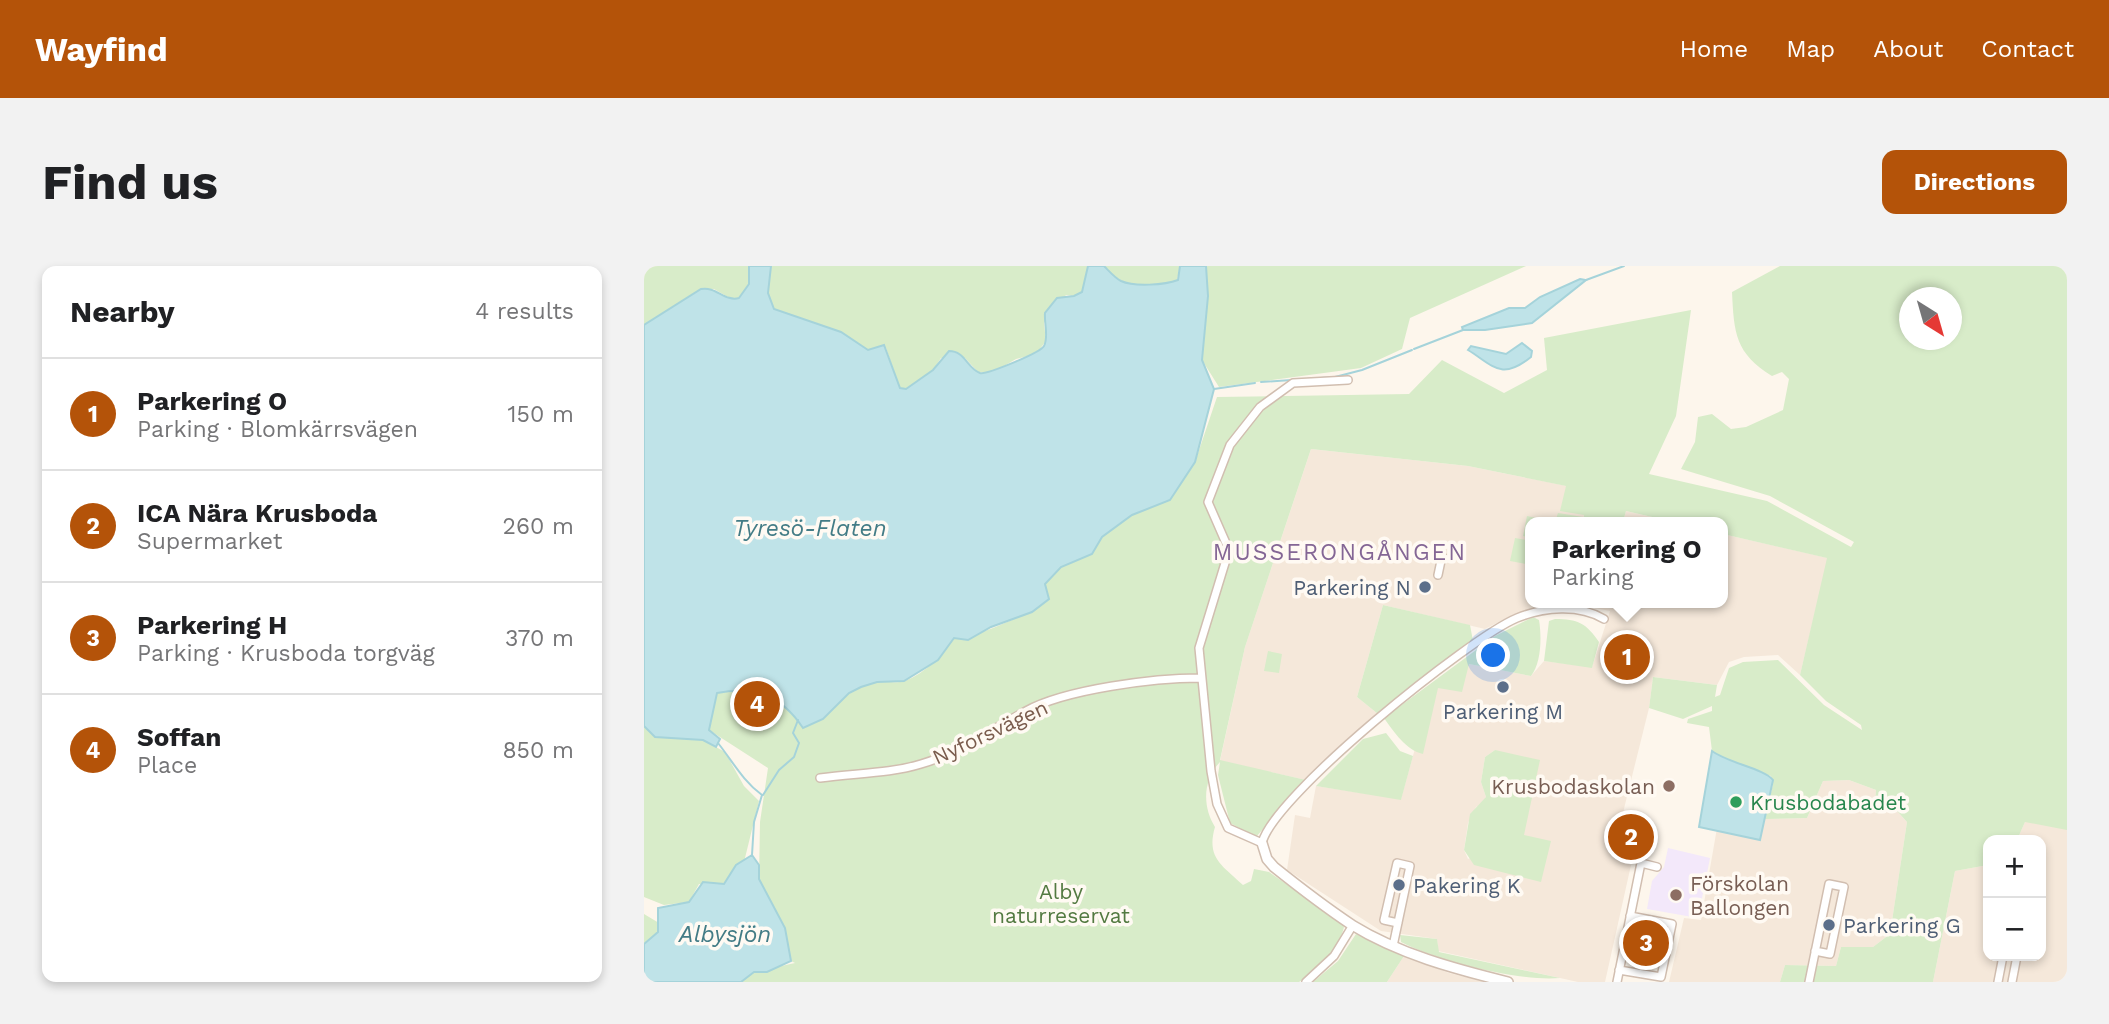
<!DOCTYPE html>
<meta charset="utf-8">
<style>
:root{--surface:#fff;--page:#f2f2f2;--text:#202124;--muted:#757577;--line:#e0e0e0;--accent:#b45309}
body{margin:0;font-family:"Work Sans",sans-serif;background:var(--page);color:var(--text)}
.controls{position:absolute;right:21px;bottom:21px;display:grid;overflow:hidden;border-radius:14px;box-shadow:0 4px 10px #0003}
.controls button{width:63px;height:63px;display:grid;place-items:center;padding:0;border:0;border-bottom:2px solid var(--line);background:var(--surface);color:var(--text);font:35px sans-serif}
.compass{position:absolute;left:1255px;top:21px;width:63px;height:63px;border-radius:50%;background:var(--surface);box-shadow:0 4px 10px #0003;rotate:143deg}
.you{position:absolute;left:850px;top:390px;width:24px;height:24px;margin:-18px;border:5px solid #fff;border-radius:50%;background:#1a73e8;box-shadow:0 0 0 10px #1a73e833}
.badge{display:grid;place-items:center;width:46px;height:46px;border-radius:50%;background:var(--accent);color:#fff;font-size:23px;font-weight:700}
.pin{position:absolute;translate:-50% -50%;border:4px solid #fff;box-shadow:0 2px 7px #0006}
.popup{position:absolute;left:881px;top:251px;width:203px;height:91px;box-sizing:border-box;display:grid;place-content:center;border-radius:14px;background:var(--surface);filter:drop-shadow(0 2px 5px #0005);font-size:23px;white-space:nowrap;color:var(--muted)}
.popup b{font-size:26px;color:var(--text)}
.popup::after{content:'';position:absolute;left:50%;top:100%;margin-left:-14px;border:14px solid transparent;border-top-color:var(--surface)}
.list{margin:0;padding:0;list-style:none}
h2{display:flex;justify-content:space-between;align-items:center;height:91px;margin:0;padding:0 28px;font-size:30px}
h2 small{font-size:23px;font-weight:400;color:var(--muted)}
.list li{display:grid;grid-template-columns:46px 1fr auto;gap:21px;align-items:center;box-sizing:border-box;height:112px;padding:0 28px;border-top:2px solid var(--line)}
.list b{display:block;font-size:26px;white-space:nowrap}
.list p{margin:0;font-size:23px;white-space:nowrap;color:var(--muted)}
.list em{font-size:23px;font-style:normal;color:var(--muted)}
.map{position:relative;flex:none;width:1423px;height:716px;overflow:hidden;border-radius:14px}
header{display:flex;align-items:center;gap:42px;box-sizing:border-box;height:98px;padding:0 35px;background:var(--accent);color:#fff}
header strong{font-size:33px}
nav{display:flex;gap:38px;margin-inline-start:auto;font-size:24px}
.intro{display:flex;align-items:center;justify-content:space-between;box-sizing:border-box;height:168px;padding:0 42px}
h1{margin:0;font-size:49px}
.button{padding:18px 32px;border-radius:14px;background:var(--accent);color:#fff;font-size:24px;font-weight:700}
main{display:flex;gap:42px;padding:0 42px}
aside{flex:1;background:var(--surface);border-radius:14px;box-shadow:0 4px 10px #0003}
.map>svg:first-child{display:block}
</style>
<header>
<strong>Wayfind</strong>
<nav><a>Home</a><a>Map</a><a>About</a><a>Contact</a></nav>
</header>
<div class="intro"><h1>Find us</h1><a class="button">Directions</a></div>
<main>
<aside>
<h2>Nearby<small>4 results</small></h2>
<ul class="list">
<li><span class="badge">1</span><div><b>Parkering O</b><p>Parking · Blomkärrsvägen</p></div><em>150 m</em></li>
<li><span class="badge">2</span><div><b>ICA Nära Krusboda</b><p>Supermarket</p></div><em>260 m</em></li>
<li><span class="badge">3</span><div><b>Parkering H</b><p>Parking · Krusboda torgväg</p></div><em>370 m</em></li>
<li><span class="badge">4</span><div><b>Soffan</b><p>Place</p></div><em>850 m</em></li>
</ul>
</aside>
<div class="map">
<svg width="1423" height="716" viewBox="0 0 1423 716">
<rect width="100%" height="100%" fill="#fdf6ec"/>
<path fill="#f5e8da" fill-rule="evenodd" d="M667,183L824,200L923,220L940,249L939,256H887V337H1079V268L1184,292L1156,409L1134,389L1100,391L1085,396L1073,419L1009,411L1005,442L968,591L987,599L961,716H934L794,685L793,673L737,665L643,604L651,549L666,552L672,520L757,533L788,421L825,398L887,410L900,395L948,401L966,345L930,338L897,340L868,349L841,363L739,339L713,431L734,448L662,514L576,495L601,381ZM851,484L880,569L824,593L820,584L824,557L832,541L839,537L842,531L837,516L841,491Z
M982,245L1030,256H979Z
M1205,514L1232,524L1231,539L1254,546L1263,556L1246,668L1229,681H1197L1192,700L1141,699L1136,716H1025L1040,652L1057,654L1073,562L1116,574L1121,553L1163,552L1179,515Z
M1423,546V716H1289L1311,605L1344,599V690H1397V574H1373L1381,556Z
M760,690L805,707L841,716H743Z"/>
<path fill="#f3e8fa" d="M1024,582L1066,592L1054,652L1003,643L1008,615L1020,601Z"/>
<path fill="#d8ecc9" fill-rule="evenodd" d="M0,0H105C108,14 105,30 89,34L70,23L50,27L0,59Z
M127,0H444L438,26L430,30L422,29L400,57L402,75L392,88L372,93L348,107L334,106L321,92H297L289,104L262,123L256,122L242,82L224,84L197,66L130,43L124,27Z
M460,0H536L533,14C521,19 490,21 477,15C471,12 465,4 460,0Z
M562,0H882L766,52L758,83L717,102L575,121L558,94L564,30Z
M1136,0H1423V564L1381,556L1373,574H1344V599L1311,605L1289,716H1136L1141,699L1192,700L1197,681H1229L1246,668L1263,556L1254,546L1231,539L1232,524L1205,514L1179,515L1163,552L1121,553L1129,518L1127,510L1090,499L1068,485L1065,461L1043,457L1044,453L1068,445V440L1039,453L1005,442L1009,411L1073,419L1071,431L1076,429L1085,402L1099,396L1134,394L1180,439L1218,464L1217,459L1182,435L1156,409L1183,292L1079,268V256H1030L982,245L979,256H939L940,249L916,245L922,220L824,200L667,183L601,381L576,494L662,514L612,571L586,557L574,509L576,496C559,514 558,540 571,561C562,592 578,599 599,619L607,615L610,603L625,606L697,656L700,661C694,685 677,704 655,716H97L110,706L151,697L147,695L141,662L115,613L116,556L124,502L65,464L73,427L99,422L123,430L148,445L179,453C192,436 211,419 233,416C242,414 253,418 261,415C282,407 298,389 310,371C328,374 367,353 388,346L401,318L417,301L448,288L458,271L488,249L526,234L551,196L573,131L765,128L798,94L860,127L903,104L900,72L1047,44L1032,150L1005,208L1123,235L1207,281L1210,276L1126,230L1037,203L1051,176L1054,151L1068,148L1087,163L1102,161L1139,144L1145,113L1138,106L1128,110C1091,87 1090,67 1088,26ZM1266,32H1308V74H1266Z
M914,247L939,251L937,256H887V272L879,270L883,250L911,256Z
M871,272L887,275V299L866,295Z
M739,339L826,359L829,375L734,448L713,431Z
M889,351L895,354C898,372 897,398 887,410L825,398L818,426L794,422L779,488C762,484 750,466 740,452L851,370Z
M911,353C934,353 942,357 955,376L948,402L900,395L905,355Z
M624,385L638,388L635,407L620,405Z
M0,460L11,471L59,474L81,486L100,520L115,535L100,596L92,599L80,618H55L45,636L20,639L0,631Z
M742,467L756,485L769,490L757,534L672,520L719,473Z
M851,484L896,494L880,569L907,575L897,616L830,599L820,584L826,548L842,531L837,516L841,491Z
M0,648L15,657C16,669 8,671 0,678Z
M712,668L760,690L743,716H669L694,695Z
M756,669L793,673L795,686L916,712C876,716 794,695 757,676Z"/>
<path fill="#bfe3e8" stroke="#a5d3da" stroke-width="2" d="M105,0H127L124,27L130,43L197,66L224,84L240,79L256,122L262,123L289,104L305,85C321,85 323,102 336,107C342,109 396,87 400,80C405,71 400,57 401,47L413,32L430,30L438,26L444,0H460C465,5 471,12 477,15C490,21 521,19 534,14L536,0H562L564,30L558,94L570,123L551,196L526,234L488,249L458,271L448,288L417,301L401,318L405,333L388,346L347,361L324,374L310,372L294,394L260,415L233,416L217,421L205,427L179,453L159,462C137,429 111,420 73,427L65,464L76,473L72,481L59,474L11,471L0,460V59L57,23C72,20 81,36 95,32L105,18Z
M936,13L942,14L888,57L841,64H819L818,61L865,42H881L896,31Z
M878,77L888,85L887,91C857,115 850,100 824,84L827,80L862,88Z
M1068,485C1084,497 1121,503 1129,514L1116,574L1055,561Z
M108,589L115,599V613L141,662L147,695L123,706H110L97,716H0V678L14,666V642L45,636L59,616L80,618L92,599Z"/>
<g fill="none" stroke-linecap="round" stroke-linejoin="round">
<path stroke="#a5d3da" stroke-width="2" d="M942,14L980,0
M770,83L819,64
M617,116L691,111L718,104L768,84
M570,123L611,117
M74,477C89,496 99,515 118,529L110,556L108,589
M119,529L135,504L150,491L155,477L149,467L154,454"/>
<g stroke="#d1beb0" stroke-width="10">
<path id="minor" d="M704,114L649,117L616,141L586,179L564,236L585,284L555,382L567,505L573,538L584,562L618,577C629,530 825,372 873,352C900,341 935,338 960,353
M794,309L798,290
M176,512C209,507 245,508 277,498C315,487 348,463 382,445C422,423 511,412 556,412
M749,680L766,600L753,597L740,654L754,657
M975,704L1017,711L1028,658L986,650
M662,716L690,690L709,659
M973,716L997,597L1013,601
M1165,716L1185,618L1200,621L1186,688L1171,685
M1354,716L1359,690
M1368,716L1373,690"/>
</g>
<g stroke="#d1beb0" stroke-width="12">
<path id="tertiary" d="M618,577L623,593L630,601C655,621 681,641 708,659C755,688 811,703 864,716"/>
</g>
<use href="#minor" stroke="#fff" stroke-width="7"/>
<use href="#tertiary" stroke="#fff" stroke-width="9"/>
</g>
<g fill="#5c6f8a" stroke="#fffaf3" stroke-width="2.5">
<circle cx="781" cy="321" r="7"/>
<circle cx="859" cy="421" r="7"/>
<circle cx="755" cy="619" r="7"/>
<circle cx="1185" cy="659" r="7"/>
</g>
<g fill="#8d6e63" stroke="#fffaf3" stroke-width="2.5">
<circle cx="1025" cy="520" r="7"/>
<circle cx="1032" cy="629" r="7"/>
</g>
<circle fill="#2e9e5b" stroke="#fffaf3" stroke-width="2.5" cx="1092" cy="536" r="7"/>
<g text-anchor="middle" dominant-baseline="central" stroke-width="7" stroke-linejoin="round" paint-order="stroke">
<g font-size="21" fill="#4e5e75" stroke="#fffaf3" text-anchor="start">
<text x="767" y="321" text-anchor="end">Parkering N</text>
<text x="859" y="445" text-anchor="middle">Parkering M</text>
<text x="769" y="619">Pakering K</text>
<text x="1199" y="659">Parkering G</text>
</g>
<g font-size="21" fill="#7a5c4d" stroke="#fffaf3">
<text transform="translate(346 466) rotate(-25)">Nyforsvägen</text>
</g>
<g font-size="21" fill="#785e54" stroke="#fffaf3" text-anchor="end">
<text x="1011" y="520">Krusbodaskolan</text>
<text x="1046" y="617" text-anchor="start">Förskolan<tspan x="1046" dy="24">Ballongen</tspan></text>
</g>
<g font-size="21" fill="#27864d" stroke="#fffaf3" text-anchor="start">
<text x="1106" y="536">Krusbodabadet</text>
</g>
<g font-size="21" fill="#537a41" stroke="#fffaf3">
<text x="417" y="625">Alby<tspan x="417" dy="24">naturreservat</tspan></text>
</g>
<g font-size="23" font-style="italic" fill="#437c86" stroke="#fffaf3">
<text x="166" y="262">Tyresö-Flaten</text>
<text x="81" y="668">Albysjön</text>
</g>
<g font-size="23" letter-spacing="2" fill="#846695" stroke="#fffaf3">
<text x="696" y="286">MUSSERONGÅNGEN</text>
</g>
</g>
</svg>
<div class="controls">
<button>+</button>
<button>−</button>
</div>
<svg class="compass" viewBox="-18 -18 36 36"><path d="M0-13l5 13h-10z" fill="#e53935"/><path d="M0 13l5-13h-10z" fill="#757577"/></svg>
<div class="you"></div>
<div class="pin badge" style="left:983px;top:391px">1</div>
<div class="popup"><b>Parkering O</b>Parking</div>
<div class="pin badge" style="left:987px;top:571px">2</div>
<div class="pin badge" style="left:1002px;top:677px">3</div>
<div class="pin badge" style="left:113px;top:438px">4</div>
</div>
</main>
